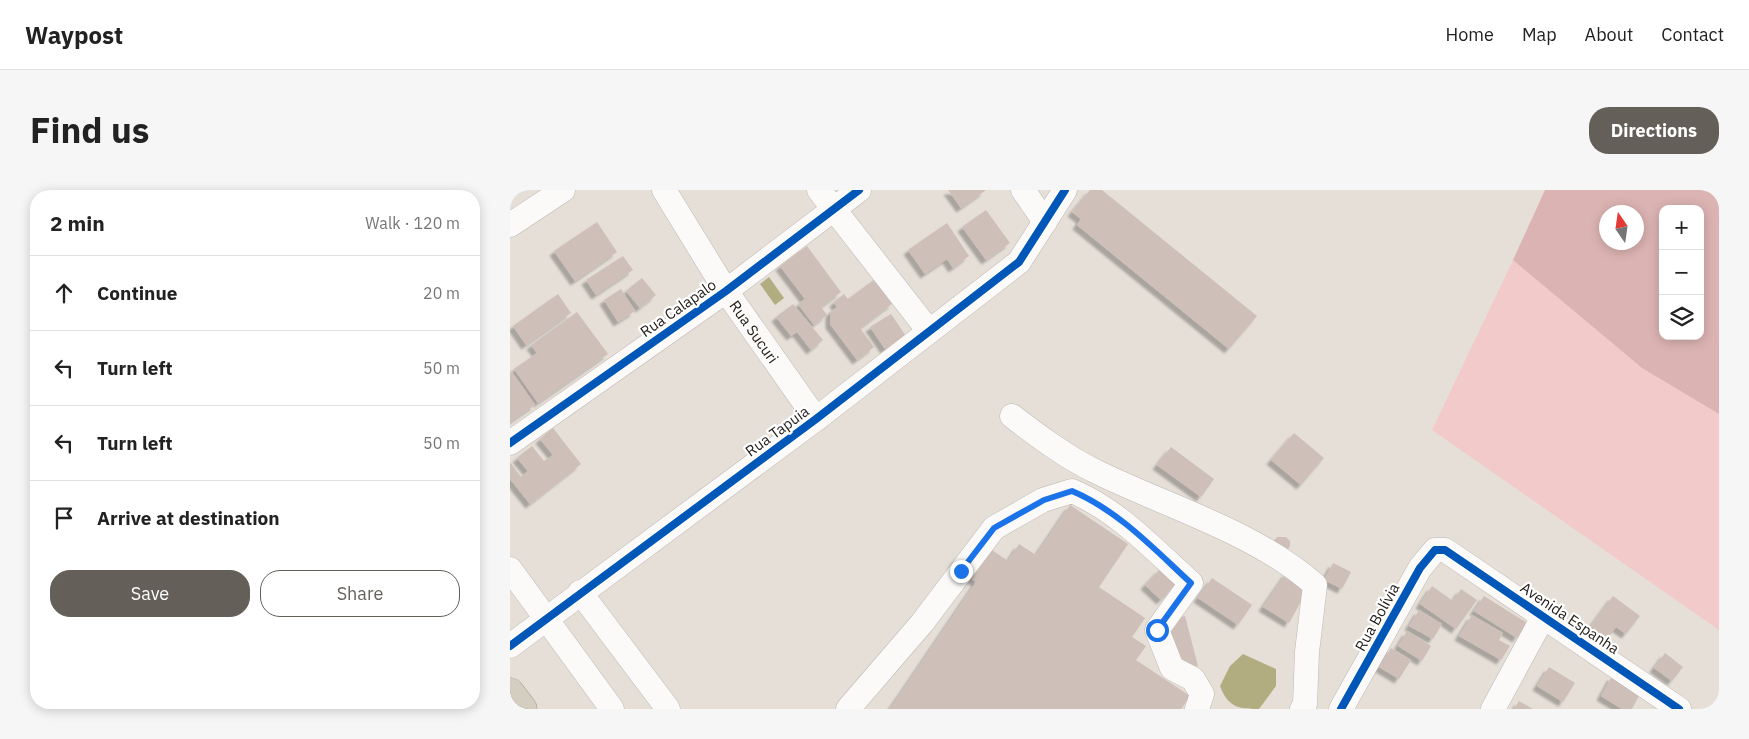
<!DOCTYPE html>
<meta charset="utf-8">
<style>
:root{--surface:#fff;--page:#f6f6f6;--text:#222;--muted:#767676;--line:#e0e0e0;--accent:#655f5a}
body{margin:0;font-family:"IBM Plex Sans",sans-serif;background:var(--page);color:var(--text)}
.controls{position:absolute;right:15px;top:15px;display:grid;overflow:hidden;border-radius:10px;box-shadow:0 2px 12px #0003}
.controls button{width:45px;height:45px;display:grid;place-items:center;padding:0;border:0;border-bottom:1px solid var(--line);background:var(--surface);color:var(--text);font:25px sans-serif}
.compass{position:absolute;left:1089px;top:15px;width:45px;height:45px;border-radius:50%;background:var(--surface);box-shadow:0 2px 12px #0003;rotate:347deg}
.stop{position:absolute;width:15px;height:15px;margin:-11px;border:4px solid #1a73e8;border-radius:50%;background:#fff}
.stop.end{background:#1a73e8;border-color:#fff;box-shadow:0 1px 5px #0008}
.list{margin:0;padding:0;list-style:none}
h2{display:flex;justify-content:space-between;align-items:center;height:65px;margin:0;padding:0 20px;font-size:21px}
h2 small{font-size:16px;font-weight:400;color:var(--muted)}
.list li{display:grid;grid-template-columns:32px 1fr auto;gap:15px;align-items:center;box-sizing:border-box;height:75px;padding:0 20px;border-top:1px solid var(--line)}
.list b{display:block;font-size:19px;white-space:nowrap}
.list em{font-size:16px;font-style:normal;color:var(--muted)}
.actions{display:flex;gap:10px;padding:15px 20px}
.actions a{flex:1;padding:11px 0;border:1px solid var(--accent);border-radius:20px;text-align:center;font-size:18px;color:var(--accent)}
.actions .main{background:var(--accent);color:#fff}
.icon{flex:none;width:28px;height:28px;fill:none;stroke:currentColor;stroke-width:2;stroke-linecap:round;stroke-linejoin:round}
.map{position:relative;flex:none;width:1209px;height:519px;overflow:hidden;border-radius:20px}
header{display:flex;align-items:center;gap:30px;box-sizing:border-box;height:70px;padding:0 25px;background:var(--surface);border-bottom:1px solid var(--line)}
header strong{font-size:24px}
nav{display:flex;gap:28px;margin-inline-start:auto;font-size:18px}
.intro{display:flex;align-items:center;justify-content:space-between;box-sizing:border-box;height:120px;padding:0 30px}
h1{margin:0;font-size:35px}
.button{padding:12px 22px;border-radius:20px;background:var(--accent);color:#fff;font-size:18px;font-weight:700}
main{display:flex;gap:30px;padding:0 30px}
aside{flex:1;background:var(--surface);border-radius:20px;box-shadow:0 2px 12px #0003}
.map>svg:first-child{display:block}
</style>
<header>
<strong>Waypost</strong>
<nav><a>Home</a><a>Map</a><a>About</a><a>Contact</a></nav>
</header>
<div class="intro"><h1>Find us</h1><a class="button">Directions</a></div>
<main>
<aside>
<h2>2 min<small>Walk · 120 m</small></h2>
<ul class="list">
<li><svg class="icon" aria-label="ahead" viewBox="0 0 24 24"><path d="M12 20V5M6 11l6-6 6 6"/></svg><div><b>Continue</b></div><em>20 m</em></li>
<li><svg class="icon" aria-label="left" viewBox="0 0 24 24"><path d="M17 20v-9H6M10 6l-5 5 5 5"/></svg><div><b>Turn left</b></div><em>50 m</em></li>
<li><svg class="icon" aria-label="left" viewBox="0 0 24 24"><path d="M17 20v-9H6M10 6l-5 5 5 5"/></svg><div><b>Turn left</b></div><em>50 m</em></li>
<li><svg class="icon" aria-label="arrive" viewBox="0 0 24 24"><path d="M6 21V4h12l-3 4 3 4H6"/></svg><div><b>Arrive at destination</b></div></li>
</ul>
<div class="actions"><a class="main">Save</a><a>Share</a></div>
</aside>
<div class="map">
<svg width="1209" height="519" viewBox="0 0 1209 519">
<defs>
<filter id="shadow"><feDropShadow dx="-4.5" dy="4.5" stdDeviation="1" flood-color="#0004"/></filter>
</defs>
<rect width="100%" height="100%" fill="#e6dfd8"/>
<path fill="#f2cac9" d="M1003,70L1132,178L1209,224V440L922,240Z"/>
<path fill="#dbb3b2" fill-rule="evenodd" d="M1035,0H1209V224L1132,178L1003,70ZM1153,19H1190V146H1153ZM1096,22H1126V52H1096Z"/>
<path fill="#b2ad80" d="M259,87L274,108L265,115L250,94Z
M733,464L766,479V496L749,519C728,519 718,517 710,496L720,476Z"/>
<path fill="#cebfb8" filter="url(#shadow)" d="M438,0H476L451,18Z
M580,0H592L747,126L719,159L567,35L571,29L562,22Z
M476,20L500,53L476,70L452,37Z
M87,32L107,62L65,91L44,61Z
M437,33L459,66L443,78L437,69L415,84L398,60Z
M297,56L331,102L311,117L317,125L304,135L288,114L295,109L270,76Z
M113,66L123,80L86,105L76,90Z
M132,88L146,105L130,118L116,101Z
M365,89L383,113L350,138L364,157L347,170L320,134V122L327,117L324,112L334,104L338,109Z
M111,99L125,121L108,132L94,110Z
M48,104L61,123L16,155L3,136Z
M283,114L313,150L301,160L287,142L281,146L266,127Z
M67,122L98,164L28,213L4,179L27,163L21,155Z
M381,124L396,146L375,159L360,137Z
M2,182L25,215L0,232V184Z
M43,238L71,274L20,314L0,289V272L11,287L18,281L7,268L22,256L34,271L43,265L30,249Z
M784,243L814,268L791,295L761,270Z
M661,257L704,289L691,307L647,275Z
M560,315L618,354L589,397L635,428L622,447L636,456L626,470L680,506L671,519H380L466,392L462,389L482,360L498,371L509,354L526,365Z
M767,347H776L780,351V356L777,361L763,352Z
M823,373L841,382L832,399L814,390Z
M650,379L667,394L651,410L635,395Z
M777,382L799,397L779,433L753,417Z
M702,388L742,415L728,435L688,408Z
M922,396L943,411L951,399L967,410L946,439L910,414Z
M974,406L1017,433L1007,448L964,421Z
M1103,406L1130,426L1116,444L1106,437L1095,452L1078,440Z
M909,420L932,434L923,449L899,436Z
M962,425L993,443L989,450L1000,456L991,470L949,446Z
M675,426L688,476L671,481L657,431Z
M897,441L921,456L912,471L888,456Z
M881,458L901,470L889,489L869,477Z
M1155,463L1173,477L1162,491L1144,478Z
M1039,477L1065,493L1053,512L1027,496Z
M1102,486L1131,502L1122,519H1112L1091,506Z
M1009,511L1023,519H1004Z"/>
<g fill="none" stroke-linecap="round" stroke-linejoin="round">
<g stroke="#bdb7b2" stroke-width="25">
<g id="minor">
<path id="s1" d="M154,0L216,101L306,229"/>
<path d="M309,0L419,141"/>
<path d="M513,0L535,32"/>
<path d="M0,35L53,0"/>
<path d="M502,226C528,246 556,267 585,281C655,316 746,342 805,395L797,462L795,514L792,519"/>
<path d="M0,253L216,101L349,0"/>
<path d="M0,379L102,519"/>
<path d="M70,402L158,519"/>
<path d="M0,456L306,229L509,72L555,0"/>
<path d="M338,519L412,433L484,338L533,310L562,301C609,321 643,359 681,393L647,440L662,478L683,489L692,504L687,519"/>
<path d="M831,519L910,378L925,360H935L1169,519"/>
<path d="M983,519L1033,427"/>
</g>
</g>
<g stroke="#9f9686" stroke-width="29">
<path id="highway" d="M0,502L13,519"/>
</g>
<use href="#minor" stroke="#fbfaf9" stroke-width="24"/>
<use href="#highway" stroke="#d4cec1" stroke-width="28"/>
<g stroke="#fff" stroke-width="11">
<path id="cycleway" d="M0,253L216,101L349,0
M0,456L306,229L509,72L555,0
M831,519L910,378L925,360H935L1169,519"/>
</g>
<use href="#cycleway" stroke="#0057b8" stroke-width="8"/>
</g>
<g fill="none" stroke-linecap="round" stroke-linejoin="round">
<path stroke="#1a73e8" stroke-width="6" d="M451,381L484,338L534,310L562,301C609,321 644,359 681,393L647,440"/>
</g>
<g text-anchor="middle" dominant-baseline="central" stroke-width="4.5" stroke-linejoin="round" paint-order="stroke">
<g font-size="15" fill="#1f1a16" stroke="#fff">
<text transform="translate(168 118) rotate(-35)">Rua Calapalo</text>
<text stroke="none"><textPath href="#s1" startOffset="168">Rua Sucuri</textPath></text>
<text transform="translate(267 241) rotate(-36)">Rua Tapuia</text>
<text transform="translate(867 427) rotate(-61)">Rua Bolívia</text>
<text transform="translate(1060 428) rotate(34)">Avenida Espanha</text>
</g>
</g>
</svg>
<div class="controls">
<button>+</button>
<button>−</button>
<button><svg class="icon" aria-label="layers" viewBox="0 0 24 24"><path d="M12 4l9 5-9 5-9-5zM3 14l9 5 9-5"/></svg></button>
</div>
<svg class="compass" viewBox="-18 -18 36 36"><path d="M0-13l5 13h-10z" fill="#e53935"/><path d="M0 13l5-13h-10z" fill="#767676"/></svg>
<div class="stop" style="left:647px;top:440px"></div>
<div class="stop end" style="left:451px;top:381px"></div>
</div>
</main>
